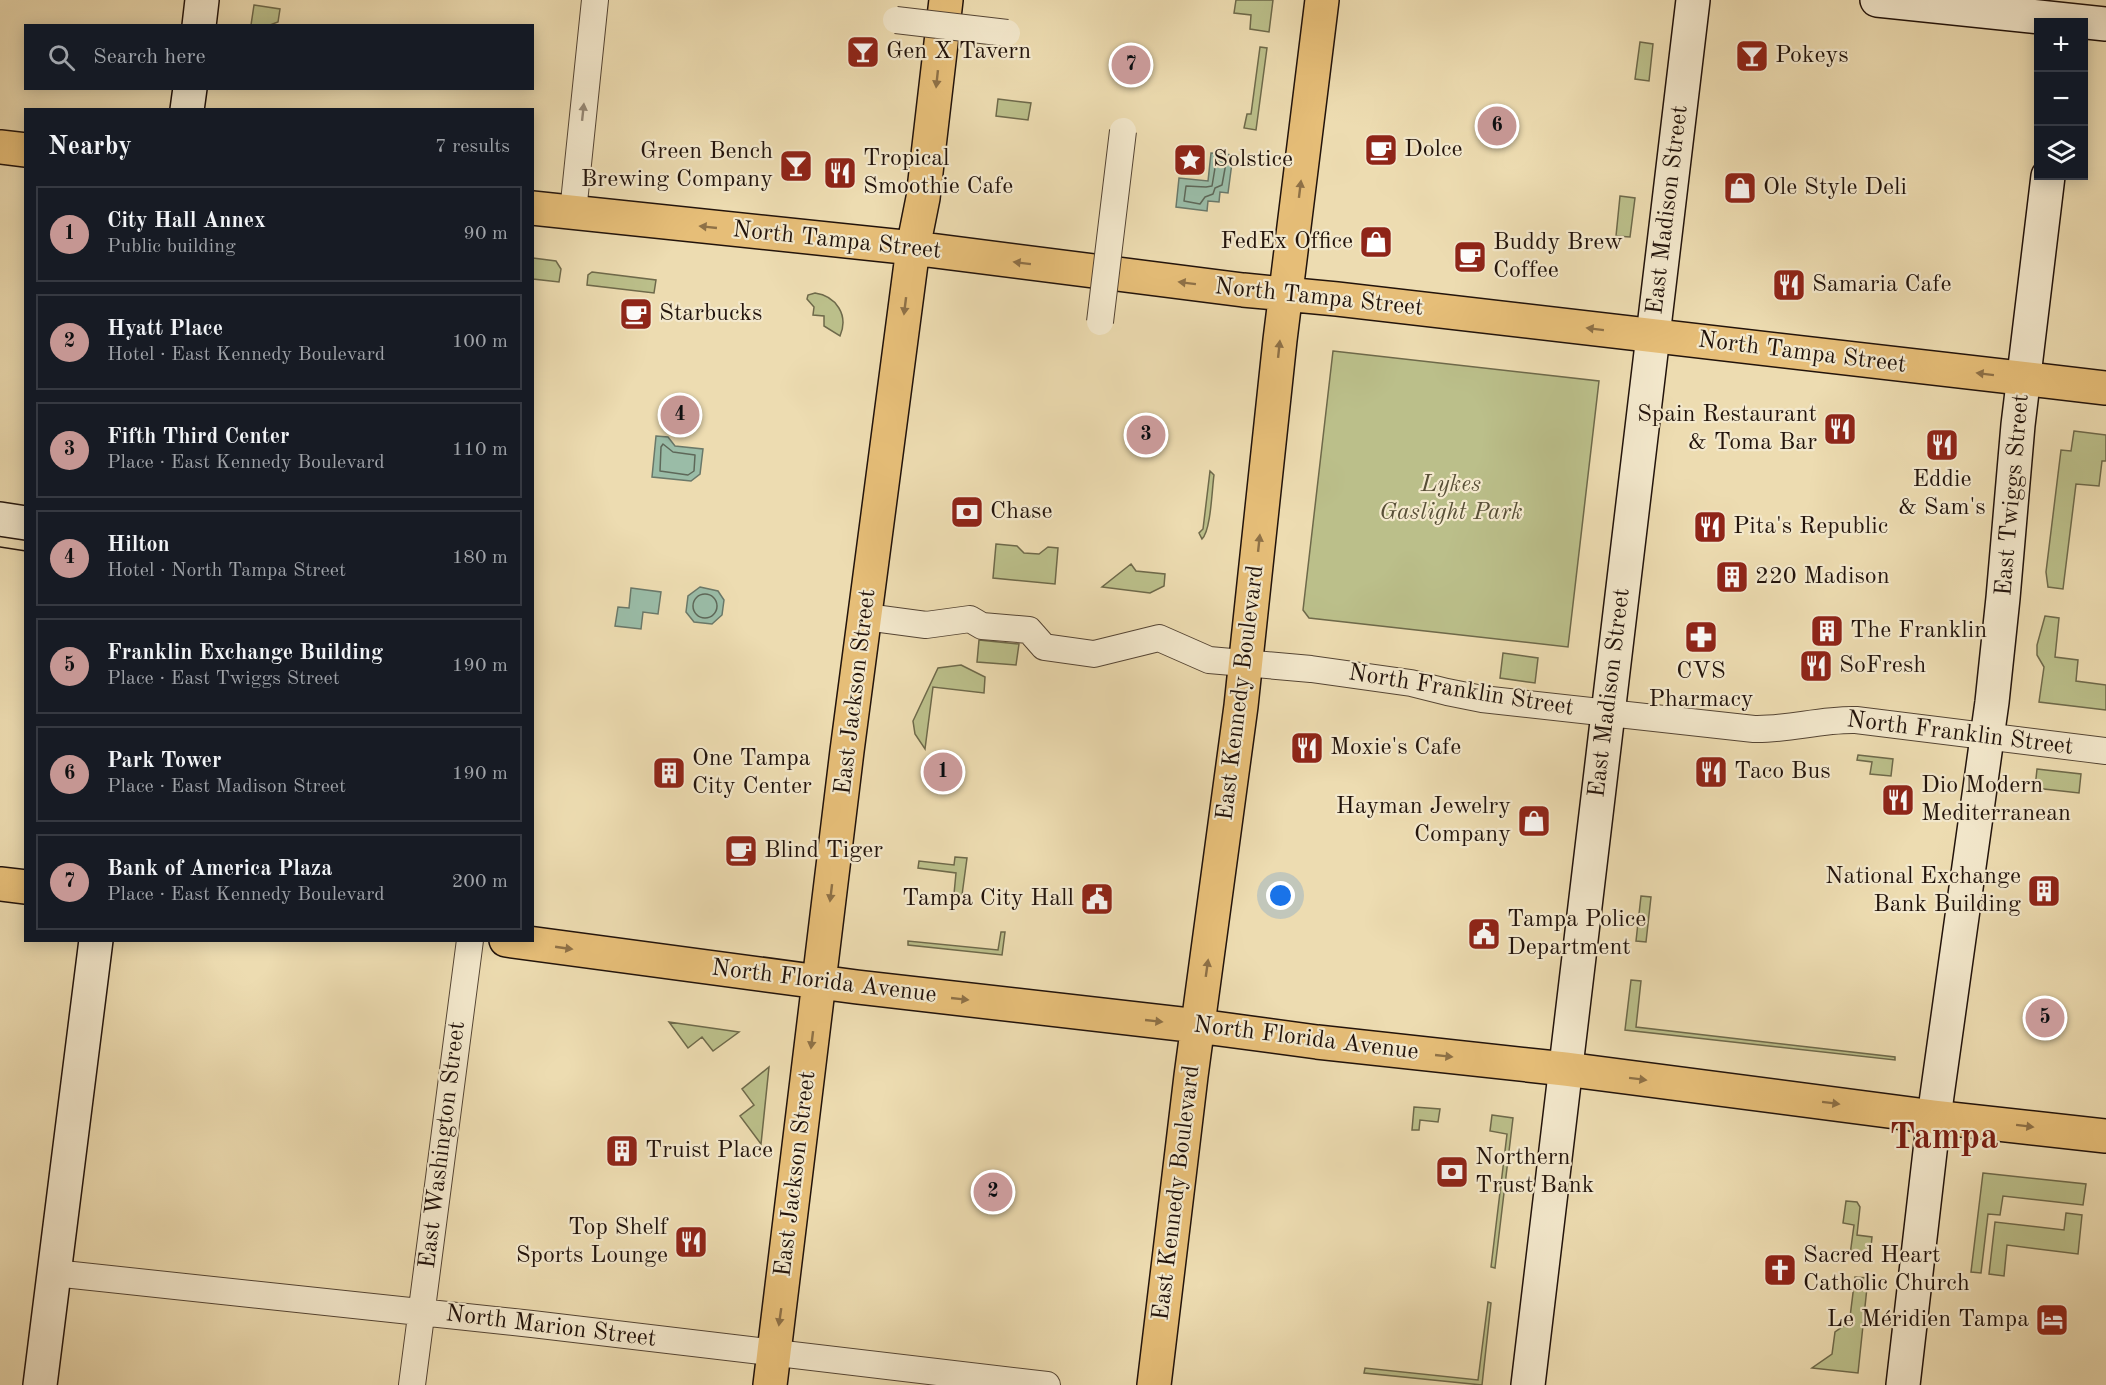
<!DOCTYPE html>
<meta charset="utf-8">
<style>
:root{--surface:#171b24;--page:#20242c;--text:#f1f3f6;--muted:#9ea1a6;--line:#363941;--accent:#c59692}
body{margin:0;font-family:"Old Standard TT",serif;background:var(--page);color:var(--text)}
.controls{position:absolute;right:18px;top:18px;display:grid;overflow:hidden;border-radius:0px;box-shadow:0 3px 15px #0003}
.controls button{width:54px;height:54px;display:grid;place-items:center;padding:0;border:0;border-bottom:2px solid var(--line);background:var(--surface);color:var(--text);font:30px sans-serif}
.you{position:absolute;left:1281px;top:896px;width:21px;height:21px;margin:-15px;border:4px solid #fff;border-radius:50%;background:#1a73e8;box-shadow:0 0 0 9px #1a73e833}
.badge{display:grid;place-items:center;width:39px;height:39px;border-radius:50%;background:var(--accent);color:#111;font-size:20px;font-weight:700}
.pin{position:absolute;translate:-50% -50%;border:3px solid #fff;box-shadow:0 2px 6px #0006}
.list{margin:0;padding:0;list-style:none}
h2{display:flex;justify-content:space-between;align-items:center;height:78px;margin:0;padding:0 24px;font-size:26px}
h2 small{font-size:20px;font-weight:400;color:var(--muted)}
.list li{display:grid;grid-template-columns:39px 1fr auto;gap:18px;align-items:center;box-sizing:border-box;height:96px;margin:0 12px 12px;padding:0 12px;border:2px solid var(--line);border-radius:0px}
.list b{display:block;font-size:22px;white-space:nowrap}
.list p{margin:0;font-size:20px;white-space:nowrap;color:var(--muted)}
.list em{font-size:20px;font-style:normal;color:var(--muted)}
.icon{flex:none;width:33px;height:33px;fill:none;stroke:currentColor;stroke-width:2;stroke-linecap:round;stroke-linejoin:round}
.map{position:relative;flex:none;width:2106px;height:1385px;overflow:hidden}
.search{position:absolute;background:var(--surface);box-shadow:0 3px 15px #0003;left:24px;top:24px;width:510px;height:66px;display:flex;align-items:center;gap:15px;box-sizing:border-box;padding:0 21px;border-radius:0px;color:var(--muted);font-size:22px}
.panel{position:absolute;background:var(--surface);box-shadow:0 3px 15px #0003;left:24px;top:108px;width:510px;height:834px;border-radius:0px}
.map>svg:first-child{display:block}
</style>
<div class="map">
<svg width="2106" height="1385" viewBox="0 0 2106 1385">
<rect width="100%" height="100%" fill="#eddcb1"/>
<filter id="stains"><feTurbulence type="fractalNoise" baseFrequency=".00333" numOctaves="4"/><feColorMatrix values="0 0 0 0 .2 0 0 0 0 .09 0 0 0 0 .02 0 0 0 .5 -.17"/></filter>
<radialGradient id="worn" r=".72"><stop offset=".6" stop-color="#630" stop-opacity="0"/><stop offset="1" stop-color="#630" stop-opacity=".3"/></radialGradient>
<path fill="#bbbf8a" stroke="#6e694a" stroke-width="1.5" d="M1236,0H1273L1269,32L1250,29L1251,15L1234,13Z
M254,5L280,9L278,22L270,25H251Z
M1640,42L1653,44L1649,81L1635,79Z
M1260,47L1267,48L1256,130L1244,128L1247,114H1251Z
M998,99L1031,103L1028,120L996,116Z
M1620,196L1635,198L1630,237L1616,236Z
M533,258L556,261L561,269L559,282L533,279Z
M592,272L656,280L654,293L587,285L588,275Z
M815,293C836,296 849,315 840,336L824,326V316L813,315L814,307L807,299L808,295Z
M1333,351L1599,381L1568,647L1309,618L1303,610Z
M2074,431L2106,435V461H2102L2099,486L2076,484L2063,589L2048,587L2046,572L2061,450L2071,451Z
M1210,471L1214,475C1212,488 1211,531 1202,539L1199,533L1203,529Z
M996,544L1017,546L1024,553L1039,554L1048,547L1058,548L1055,584L993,578Z
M1131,564L1136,571L1165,574L1164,586L1150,593L1102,587Z
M2045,616L2059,618L2055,657L2078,660L2076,681L2106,685V710L2039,702L2044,667L2037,655V645Z
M979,640L1019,644L1016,665L977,662Z
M1503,653L1538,658L1535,683L1500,678Z
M961,665L985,677L984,693L933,687L925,749L915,734L913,721L938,668Z
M1858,755L1893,759L1891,776L1870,774L1872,762L1857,760Z
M2037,769L2081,774L2079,793L2035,788Z
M955,857L967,858L962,895L954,894L956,873L918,868L919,861L954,865Z
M1641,896L1651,897L1646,942L1636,941Z
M1001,932H1005L1002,955L908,945V941L998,950Z
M1631,980L1641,981L1636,1027L1895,1057V1060L1625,1030Z
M669,1022L739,1032L713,1051L702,1037L688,1048Z
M769,1067L761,1144L740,1116L754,1105L742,1089Z
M1414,1107L1440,1109L1438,1122L1420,1120L1419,1130H1412Z
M1492,1115L1513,1118L1495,1268L1491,1267L1507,1134L1490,1131Z
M1983,1173L2086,1184L2083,1205L2003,1196L2000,1215L1988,1214L1981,1273L1971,1272Z
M1846,1201L1857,1202L1860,1207L1857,1235L1872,1237L1870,1257L1850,1255L1854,1225L1843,1223Z
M2066,1213L2082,1215L2078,1254L2007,1245L2004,1276L1989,1274L1995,1222L2064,1230Z
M1855,1277L1868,1278L1858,1373L1812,1368L1832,1354L1835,1332L1845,1325H1849Z
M1488,1302L1491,1303L1482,1385L1364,1373L1365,1368L1478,1380Z"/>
<path fill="#9abca7" stroke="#6a7869" stroke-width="1.5" d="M1211,153L1233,155L1228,193L1220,192L1219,202L1208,201L1207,211L1176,207L1179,178L1208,181Z
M656,436L668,437L675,446L703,449L700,474L691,481L652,477Z
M700,587L718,591L724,600L722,615L712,624L694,622L686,612L688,596Z
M631,588L661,592L658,614L643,612L641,629L615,626L618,607L629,608Z"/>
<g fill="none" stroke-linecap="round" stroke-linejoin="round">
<path stroke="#5e6859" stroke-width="1.5" d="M1219,160L1226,163L1222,185L1215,188L1213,194L1205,197L1200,204L1184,201L1186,186L1206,187L1212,186L1216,162Z
M663,444L673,452L695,455L694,471L688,475L660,471L661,447Z
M693 606a12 12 0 1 1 24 0a12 12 0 1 1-24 0Z"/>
<g stroke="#554534" stroke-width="28">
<path id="street" d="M573,212L595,0
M866,617L926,625L970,619L982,626L1029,630L1044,647L1094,654L1159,638L1209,660L1311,669L1411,683L1447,692L1482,699L1754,729C1788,730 1821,719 1856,720L2106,751
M54,1273L532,1324L1047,1385
M412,1385L470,940"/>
</g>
<g stroke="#22130b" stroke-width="36">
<path id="secondary" d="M1877,0L2106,24
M199,26L202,0
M187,110L190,88
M0,519L26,523
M40,1385L96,940
M1528,1385L1693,0
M1903,1385L1934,1117L1992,702L2003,598L2018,425L2048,176"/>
</g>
<g stroke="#22130b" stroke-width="36">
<path id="primary" d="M0,147L26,150
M532,208L913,248L1243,290L1337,299L2106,388
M0,884L26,887
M506,940L857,987L1198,1026L1317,1042L1565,1069L1934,1117L2106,1136
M770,1385L847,751L913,248L923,198L946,0
M1154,1385L1191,1076L1241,706L1280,340L1322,0"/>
</g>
<use href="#street" stroke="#f3e8cc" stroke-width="26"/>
<use href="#secondary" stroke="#f3e8cc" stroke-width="33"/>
<use href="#primary" stroke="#e6be78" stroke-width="33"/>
<path stroke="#22130b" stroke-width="1.5" d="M0,547L26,551"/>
<g stroke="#554534" stroke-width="28" stroke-linecap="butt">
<path id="street-bridge" d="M896,20L1007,33
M1100,322L1123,131"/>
</g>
<use href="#street-bridge" stroke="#f3e8cc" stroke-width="26"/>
</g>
<defs><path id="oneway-solid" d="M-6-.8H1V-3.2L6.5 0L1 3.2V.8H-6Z" transform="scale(1.5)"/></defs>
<g fill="#8e7147">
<use href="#oneway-solid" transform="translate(937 79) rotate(96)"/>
<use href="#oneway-solid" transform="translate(1300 189) rotate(-83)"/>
<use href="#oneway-solid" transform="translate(708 227) rotate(-174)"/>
<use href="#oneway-solid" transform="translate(1022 263) rotate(-173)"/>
<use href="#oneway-solid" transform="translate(1187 283) rotate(-173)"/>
<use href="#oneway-solid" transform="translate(905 306) rotate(97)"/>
<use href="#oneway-solid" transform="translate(1595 329) rotate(-173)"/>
<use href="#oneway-solid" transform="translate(1279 349) rotate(-84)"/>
<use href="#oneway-solid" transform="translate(1985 374) rotate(-173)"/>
<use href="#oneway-solid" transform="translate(1259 543) rotate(-84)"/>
<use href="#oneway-solid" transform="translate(831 893) rotate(97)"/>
<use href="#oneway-solid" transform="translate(564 948) rotate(8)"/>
<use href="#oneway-solid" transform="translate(1207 968) rotate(-82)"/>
<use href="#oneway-solid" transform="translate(960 999) rotate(6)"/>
<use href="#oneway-solid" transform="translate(1154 1021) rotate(6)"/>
<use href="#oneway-solid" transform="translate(812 1040) rotate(97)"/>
<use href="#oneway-solid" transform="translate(1444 1056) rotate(6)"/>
<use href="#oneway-solid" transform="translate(1638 1079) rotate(7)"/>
<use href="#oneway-solid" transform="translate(1831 1103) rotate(7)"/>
<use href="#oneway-solid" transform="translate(2025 1126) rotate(7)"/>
<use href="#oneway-solid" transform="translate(780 1317) rotate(98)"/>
</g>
<use fill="#958875" href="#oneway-solid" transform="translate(583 112) rotate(-84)"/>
<defs>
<g id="bar-square" transform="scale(1.725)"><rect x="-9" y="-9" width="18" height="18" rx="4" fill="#8f2418" stroke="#f3e8cc"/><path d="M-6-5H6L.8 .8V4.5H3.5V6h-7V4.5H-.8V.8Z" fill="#fff"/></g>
<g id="cafe-square" transform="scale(1.725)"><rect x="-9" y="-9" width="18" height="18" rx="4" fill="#8f2418" stroke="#f3e8cc"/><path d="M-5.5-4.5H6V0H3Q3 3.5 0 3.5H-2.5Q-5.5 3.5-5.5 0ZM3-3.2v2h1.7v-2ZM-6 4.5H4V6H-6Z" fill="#fff"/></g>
<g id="sight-square" transform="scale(1.725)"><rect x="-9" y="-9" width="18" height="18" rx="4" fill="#8f2418" stroke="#f3e8cc"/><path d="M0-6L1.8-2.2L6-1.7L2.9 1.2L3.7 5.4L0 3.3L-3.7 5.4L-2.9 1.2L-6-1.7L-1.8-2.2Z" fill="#fff"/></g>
<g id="restaurant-square" transform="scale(1.725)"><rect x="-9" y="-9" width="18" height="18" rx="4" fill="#8f2418" stroke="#f3e8cc"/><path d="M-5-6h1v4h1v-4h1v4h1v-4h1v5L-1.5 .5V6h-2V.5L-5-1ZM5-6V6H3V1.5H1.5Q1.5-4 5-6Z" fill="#fff"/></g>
<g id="shop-square" transform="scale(1.725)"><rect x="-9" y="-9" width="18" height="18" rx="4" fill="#8f2418" stroke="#f3e8cc"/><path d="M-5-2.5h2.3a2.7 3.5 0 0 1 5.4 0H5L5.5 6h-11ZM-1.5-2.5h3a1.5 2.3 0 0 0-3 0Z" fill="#fff"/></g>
<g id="bank-square" transform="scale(1.725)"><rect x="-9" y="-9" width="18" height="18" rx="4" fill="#8f2418" stroke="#f3e8cc"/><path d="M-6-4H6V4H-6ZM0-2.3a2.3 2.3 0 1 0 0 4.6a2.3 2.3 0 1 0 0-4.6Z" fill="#fff"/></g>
<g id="building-square" transform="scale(1.725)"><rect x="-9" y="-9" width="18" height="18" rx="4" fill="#8f2418" stroke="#f3e8cc"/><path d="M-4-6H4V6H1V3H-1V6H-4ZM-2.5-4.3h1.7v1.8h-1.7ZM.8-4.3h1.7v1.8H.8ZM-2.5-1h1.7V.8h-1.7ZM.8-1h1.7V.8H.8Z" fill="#fff"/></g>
<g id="pharmacy-square" transform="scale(1.725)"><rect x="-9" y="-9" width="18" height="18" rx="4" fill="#8f2418" stroke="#f3e8cc"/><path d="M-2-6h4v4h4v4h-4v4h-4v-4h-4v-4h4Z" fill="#fff"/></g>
<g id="civic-square" transform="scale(1.725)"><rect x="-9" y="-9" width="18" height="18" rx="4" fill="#8f2418" stroke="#f3e8cc"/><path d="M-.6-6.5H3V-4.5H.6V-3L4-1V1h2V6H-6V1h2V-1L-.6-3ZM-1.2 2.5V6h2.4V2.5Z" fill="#fff"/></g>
<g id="church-square" transform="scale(1.725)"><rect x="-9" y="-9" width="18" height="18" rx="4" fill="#8f2418" stroke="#f3e8cc"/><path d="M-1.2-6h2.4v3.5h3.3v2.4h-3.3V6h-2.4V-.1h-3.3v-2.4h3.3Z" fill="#fff"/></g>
<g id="hotel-square" transform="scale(1.725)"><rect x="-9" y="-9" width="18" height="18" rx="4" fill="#8f2418" stroke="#f3e8cc"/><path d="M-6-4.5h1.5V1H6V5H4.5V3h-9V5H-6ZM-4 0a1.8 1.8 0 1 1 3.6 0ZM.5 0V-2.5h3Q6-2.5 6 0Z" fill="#fff"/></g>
</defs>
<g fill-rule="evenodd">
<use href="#bar-square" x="863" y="52"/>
<use href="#bar-square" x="1752" y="56"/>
<use href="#cafe-square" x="1381" y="150"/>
<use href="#sight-square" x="1190" y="160"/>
<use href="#bar-square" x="796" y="166"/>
<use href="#restaurant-square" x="840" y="173"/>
<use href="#shop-square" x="1740" y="188"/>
<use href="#shop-square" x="1376" y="242"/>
<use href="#cafe-square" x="1470" y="257"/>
<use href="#restaurant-square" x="1789" y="285"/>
<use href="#cafe-square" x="636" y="314"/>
<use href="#restaurant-square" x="1840" y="429"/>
<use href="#restaurant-square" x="1942" y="445"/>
<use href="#bank-square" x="967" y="512"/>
<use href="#restaurant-square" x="1710" y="527"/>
<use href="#building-square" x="1732" y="577"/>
<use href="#building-square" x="1827" y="631"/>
<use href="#pharmacy-square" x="1701" y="637"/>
<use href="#restaurant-square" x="1816" y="666"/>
<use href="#restaurant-square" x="1307" y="748"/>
<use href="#restaurant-square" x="1711" y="772"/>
<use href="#building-square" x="669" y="773"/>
<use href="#restaurant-square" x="1898" y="800"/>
<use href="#shop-square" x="1534" y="821"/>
<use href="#cafe-square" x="741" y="851"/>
<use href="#building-square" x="2044" y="891"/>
<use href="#civic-square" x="1097" y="899"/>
<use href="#civic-square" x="1484" y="934"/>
<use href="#building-square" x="622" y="1151"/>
<use href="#bank-square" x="1452" y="1172"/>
<use href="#restaurant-square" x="691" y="1242"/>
<use href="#church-square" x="1780" y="1270"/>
<use href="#hotel-square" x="2052" y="1320"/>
</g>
<g text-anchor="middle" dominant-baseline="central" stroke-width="4.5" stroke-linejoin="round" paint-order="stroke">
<g font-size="24" fill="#22130b" stroke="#f3e8cc" text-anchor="start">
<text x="886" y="52">Gen X Tavern</text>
<text x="1775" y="56">Pokeys</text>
<text x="1404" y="150">Dolce</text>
<text x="773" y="152" text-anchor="end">Green Bench<tspan x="773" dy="28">Brewing Company</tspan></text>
<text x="863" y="159">Tropical<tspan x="863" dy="28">Smoothie Cafe</tspan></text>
<text x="1213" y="160">Solstice</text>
<text x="1763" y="188">Ole Style Deli</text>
<text x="1353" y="242" text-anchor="end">FedEx Office</text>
<text x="1493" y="243">Buddy Brew<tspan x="1493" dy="28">Coffee</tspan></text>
<text x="1812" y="285">Samaria Cafe</text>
<text x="659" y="314">Starbucks</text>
<text x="1817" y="415" text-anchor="end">Spain Restaurant<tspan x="1817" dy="28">&amp; Toma Bar</tspan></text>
<text x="1942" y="480" text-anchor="middle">Eddie<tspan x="1942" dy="28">&amp; Sam's</tspan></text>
<text x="990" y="512">Chase</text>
<text x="1733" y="527">Pita's Republic</text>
<text x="1755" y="577">220 Madison</text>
<text x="1850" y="631">The Franklin</text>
<text x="1839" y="666">SoFresh</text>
<text x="1701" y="672" text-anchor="middle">CVS<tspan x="1701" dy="28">Pharmacy</tspan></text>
<text x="1330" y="748">Moxie's Cafe</text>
<text x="692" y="759">One Tampa<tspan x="692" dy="28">City Center</tspan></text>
<text x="1734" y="772">Taco Bus</text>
<text x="1921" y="786">Dio Modern<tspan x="1921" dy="28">Mediterranean</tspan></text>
<text x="1511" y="807" text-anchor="end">Hayman Jewelry<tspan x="1511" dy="28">Company</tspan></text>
<text x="764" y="851">Blind Tiger</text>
<text x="2021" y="877" text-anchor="end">National Exchange<tspan x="2021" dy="28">Bank Building</tspan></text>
<text x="1074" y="899" text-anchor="end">Tampa City Hall</text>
<text x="1507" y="920">Tampa Police<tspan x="1507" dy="28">Department</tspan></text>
<text x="645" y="1151">Truist Place</text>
<text x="1475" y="1158">Northern<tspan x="1475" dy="28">Trust Bank</tspan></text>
<text x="668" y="1228" text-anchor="end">Top Shelf<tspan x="668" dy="28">Sports Lounge</tspan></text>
<text x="1803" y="1256">Sacred Heart<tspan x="1803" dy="28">Catholic Church</tspan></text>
<text x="2029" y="1320" text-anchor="end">Le Méridien Tampa</text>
</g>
<g font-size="24" fill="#22130b" stroke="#f3e8cc">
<text transform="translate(1668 210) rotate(-83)">East Madison Street</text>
<text transform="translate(837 241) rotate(6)">North Tampa Street</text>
<text transform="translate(1319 298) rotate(6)">North Tampa Street</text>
<text transform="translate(1802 353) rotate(7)">North Tampa Street</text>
<text transform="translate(2013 495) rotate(-85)">East Twiggs Street</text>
<text transform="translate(1461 691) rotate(9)">North Franklin Street</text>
<text transform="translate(856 692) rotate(-83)">East Jackson Street</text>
<text transform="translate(1241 693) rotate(-83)">East Kennedy Boulevard</text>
<text transform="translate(1610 693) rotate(-83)">East Madison Street</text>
<text transform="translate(1960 734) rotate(7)">North Franklin Street</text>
<text transform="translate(824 982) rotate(7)">North Florida Avenue</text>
<text transform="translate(1306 1039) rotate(7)">North Florida Avenue</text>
<text transform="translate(443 1145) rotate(-83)">East Washington Street</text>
<text transform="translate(796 1174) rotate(-83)">East Jackson Street</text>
<text transform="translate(1177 1193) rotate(-83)">East Kennedy Boulevard</text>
<text transform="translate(551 1327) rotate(7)">North Marion Street</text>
</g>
<g font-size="24" font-style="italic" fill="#584f37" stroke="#f3e8cc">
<text x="1451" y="485">Lykes<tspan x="1451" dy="28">Gaslight Park</tspan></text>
</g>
<g font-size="36" font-weight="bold" fill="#7a1f14" stroke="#f3e8cc">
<text x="1944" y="1139">Tampa</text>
</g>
</g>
<rect width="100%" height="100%" filter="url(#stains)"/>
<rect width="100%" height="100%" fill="url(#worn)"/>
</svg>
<div class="controls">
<button>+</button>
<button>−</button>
<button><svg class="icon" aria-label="layers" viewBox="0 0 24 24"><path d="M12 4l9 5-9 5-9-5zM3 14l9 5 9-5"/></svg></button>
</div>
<div class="you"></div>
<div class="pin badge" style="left:943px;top:772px">1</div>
<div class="pin badge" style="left:993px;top:1192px">2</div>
<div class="pin badge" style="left:1146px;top:435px">3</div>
<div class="pin badge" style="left:680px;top:415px">4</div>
<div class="pin badge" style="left:2045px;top:1018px">5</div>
<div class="pin badge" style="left:1497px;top:126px">6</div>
<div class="pin badge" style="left:1131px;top:65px">7</div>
<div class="search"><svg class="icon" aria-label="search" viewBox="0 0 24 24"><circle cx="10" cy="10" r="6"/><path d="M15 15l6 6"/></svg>Search here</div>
<section class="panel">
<h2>Nearby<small>7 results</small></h2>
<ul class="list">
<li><span class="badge">1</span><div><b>City Hall Annex</b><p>Public building</p></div><em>90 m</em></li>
<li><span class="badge">2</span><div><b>Hyatt Place</b><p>Hotel · East Kennedy Boulevard</p></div><em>100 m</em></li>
<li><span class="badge">3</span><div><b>Fifth Third Center</b><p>Place · East Kennedy Boulevard</p></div><em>110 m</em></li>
<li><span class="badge">4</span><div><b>Hilton</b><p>Hotel · North Tampa Street</p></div><em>180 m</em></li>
<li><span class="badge">5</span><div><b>Franklin Exchange Building</b><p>Place · East Twiggs Street</p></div><em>190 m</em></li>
<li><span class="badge">6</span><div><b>Park Tower</b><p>Place · East Madison Street</p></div><em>190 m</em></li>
<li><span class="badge">7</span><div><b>Bank of America Plaza</b><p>Place · East Kennedy Boulevard</p></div><em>200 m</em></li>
</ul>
</section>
</div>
